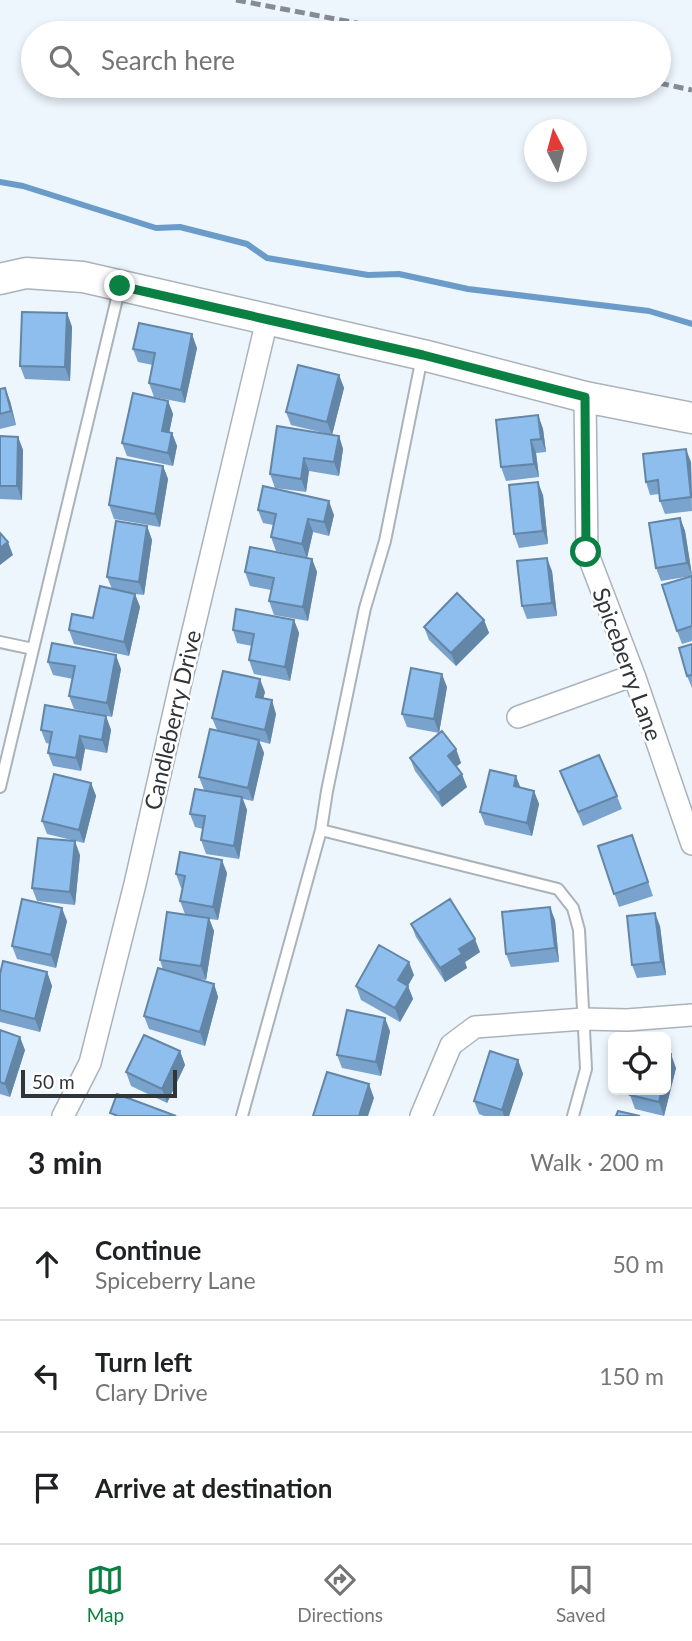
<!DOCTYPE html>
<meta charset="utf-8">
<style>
:root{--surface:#fff;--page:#f2f2f2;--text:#202124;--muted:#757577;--line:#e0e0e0;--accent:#0b8043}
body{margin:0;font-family:Lato,sans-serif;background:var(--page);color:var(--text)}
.controls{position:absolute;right:21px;bottom:21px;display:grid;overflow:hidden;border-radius:10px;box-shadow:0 4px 10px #0003}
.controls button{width:63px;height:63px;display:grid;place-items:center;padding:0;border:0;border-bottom:2px solid var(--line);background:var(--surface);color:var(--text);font:35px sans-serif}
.compass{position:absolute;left:524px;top:119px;width:63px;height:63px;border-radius:50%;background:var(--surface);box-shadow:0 4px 10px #0003;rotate:354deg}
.scale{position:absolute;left:21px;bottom:18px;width:156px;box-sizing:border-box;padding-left:7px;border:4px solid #323538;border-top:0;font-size:19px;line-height:24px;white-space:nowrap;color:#323538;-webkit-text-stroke:5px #fff;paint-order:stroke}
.stop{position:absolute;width:21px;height:21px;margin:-16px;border:5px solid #0b8043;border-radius:50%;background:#fff}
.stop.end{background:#0b8043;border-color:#fff;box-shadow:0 2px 7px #0008}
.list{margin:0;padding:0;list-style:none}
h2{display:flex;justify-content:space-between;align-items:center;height:91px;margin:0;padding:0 28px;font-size:30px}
h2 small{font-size:23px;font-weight:400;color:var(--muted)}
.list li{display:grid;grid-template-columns:46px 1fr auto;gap:21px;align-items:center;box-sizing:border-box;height:112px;padding:0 28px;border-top:2px solid var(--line)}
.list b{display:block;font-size:26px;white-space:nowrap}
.list p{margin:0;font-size:23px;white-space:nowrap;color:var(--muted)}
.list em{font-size:23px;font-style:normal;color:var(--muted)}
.icon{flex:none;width:38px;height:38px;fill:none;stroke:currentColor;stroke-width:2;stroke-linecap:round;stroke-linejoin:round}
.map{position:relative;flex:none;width:692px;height:1116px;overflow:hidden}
.search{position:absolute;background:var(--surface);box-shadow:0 4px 10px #0003;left:21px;right:21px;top:21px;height:77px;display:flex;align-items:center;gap:18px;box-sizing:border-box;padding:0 24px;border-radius:38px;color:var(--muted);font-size:26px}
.sheet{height:427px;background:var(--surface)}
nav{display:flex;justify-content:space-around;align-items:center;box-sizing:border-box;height:98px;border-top:2px solid var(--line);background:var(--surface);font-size:19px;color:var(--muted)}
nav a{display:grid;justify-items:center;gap:4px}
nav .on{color:var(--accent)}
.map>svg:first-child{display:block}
</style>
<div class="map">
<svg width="692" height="1116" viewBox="0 0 692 1116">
<rect width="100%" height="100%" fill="#edf5fd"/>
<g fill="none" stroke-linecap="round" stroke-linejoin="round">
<path stroke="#6b9bc9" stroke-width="6" d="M0,182L23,186L156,228L180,227L247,244L267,258L368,275L399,274L468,289L649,311L692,324"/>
<g stroke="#abb3ba" stroke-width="14">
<path id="lane" d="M0,642L33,649
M0,787L120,286
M321,830L558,889L573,908L579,930L586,1069L573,1116
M242,1116L321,830L327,791L365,608L385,541L422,357"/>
</g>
<g stroke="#abb3ba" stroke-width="24">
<path id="street" d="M585,397L587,552L634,675L692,844
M518,717L634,675
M63,1116L90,1063L135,884L182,677L267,320
M421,1116L451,1045L475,1027L584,1019L627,1020L692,1015"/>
</g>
<g stroke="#abb3ba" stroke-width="33">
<path id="secondary" d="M0,279L26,273L83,277L423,355L585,397L692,418"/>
</g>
<use href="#lane" stroke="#fff" stroke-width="10"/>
<use href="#street" stroke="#fff" stroke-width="21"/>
<use href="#secondary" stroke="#fff" stroke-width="30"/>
<path stroke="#878c92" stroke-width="5" stroke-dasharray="10 5" stroke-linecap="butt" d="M236,0L409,33
M659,83L692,90"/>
</g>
<path fill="#79a3cc" d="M67,313L72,327L70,381L25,379L20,366Z
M197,348L185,403L154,397L149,383L153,365L138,362L133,349Z
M339,375L344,388L332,435L339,436L343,449L339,476L309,471L306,492L275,488L270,474L324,433L291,425L286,412Z
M5,388L10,401L16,425L0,429V389Z
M168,401L173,414L169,432L172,433L177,446L173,466L127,456L122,443Z
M538,415L543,429L546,452L536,453L539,477L506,481L501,467Z
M0,436L18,437L23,450L22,500L0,499Z
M691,462L692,511L665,514L660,501V494L650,495L646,482Z
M163,466L168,479L160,527L114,519L109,505Z
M543,495L548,544L519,548L514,534Z
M258,510L334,515L329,536L313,532L307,558L312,559L317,572L308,621L274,615L269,601L271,590L250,586L245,572L304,557L276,551L271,537L273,525L263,523Z
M680,518L685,531L692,576L661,581L656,568Z
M147,526L152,540L144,595L135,594L140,607L129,656L74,644L69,630L93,618L112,589L107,577Z
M552,571L557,616L527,619L522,606Z
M692,576V641L682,644L677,631Z
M294,620L299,633L290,681L254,674L249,660L252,646L237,643L233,630Z
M484,620L489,633L456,666L429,640L424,627Z
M692,644V688L687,676Z
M48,662L121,669L112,717L74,709L69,696L73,679L53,675Z
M447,687L439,733L407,727L402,714Z
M265,692L263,699L276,714L270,744L259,741L264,753L253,801L243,799L247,810L239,859L206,854L201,840L203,829L195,827L190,814L204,790L199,777L217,730L212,718Z
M106,716L111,730L107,753L85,749L81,771L53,766L48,753L50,744L46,743L41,730Z
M456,749L461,763L456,767L467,787L442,807L415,771L410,758Z
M560,771L617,796L622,809L583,826Z
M91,783L96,796L84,843L47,834L42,821Z
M520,788L534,791L539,804L532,836L485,825L480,812Z
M632,835L653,896L619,907L598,846Z
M80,855L75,905L37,901L32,888Z
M227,873L218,920L209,919L214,931L206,980L191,978L214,984L218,997L205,1046L149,1029L144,1016L163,970L160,960L185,914L180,901L182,888H181L176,874Z
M555,920L559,962L511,967L506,954Z
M67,921L56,968L17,959L12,946Z
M411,924L480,952L465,962L467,968L445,982L416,937Z
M660,926L666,975L637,978L632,965Z
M47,972L52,986L40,1032L0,1022V974Z
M414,975L408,986L413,999L400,1022L361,1000L356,986Z
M0,1030L25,1050L10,1097L0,1094Z
M390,1031L381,1076L342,1068L337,1055Z
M180,1051L185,1065L167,1103L131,1086L126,1072Z
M518,1060L523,1074L509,1116H484L479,1114L474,1101Z
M676,1068L664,1116L635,1109L630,1095Z"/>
<path fill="#6385a6" d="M67,313L72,327L70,381L65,367Z
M192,334L197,348L185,403L181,390Z
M339,375L344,388L332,435L327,422Z
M5,388L10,401L16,425L11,411Z
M168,401L173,414L167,444L162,431Z
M538,415L543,429L546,452L541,439Z
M172,433L177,446L173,466L168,453Z
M339,436L343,449L339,476L334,462Z
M18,437L23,450L22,500L17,486Z
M531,440L536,453L539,477L534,464Z
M686,449L691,462L692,499L691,497Z
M304,458L309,471L306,492L301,479Z
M163,466L168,479L160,527L155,514Z
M538,482L543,495L548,544L543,531Z
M329,501L334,515L329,536L324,522Z
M680,518L685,531L692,575L687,563Z
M308,519L313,532L307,558L302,544Z
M147,526L152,540L144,595L139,582Z
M8,542L13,555L0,565V548Z
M547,558L552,571L557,616L552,603Z
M312,559L317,572L308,621L303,607Z
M135,594L140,607L129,656L124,642Z
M294,620L299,633L290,681L285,667Z
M484,620L489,633L456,666L451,653Z
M116,655L121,669L112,717L107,703Z
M442,674L447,687L439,733L434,719Z
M260,679L265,692L260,710L256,697Z
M272,700L276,714L270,744L265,730Z
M106,716L111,730L107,753L102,740Z
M80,736L85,749L81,771L76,758Z
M259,740L264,753L253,801L248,788Z
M456,749L461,763L453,769L448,756Z
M462,774L467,787L442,807L438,793Z
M516,776L521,789L514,786Z
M91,783L96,796L84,843L79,830Z
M534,791L539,804L532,836L527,823Z
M242,797L247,810L239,859L234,846Z
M75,841L80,855L75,905L70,892Z
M222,860L227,873L218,920L213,907Z
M550,907L555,920L559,962L555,948Z
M62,908L67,921L56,968L51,955Z
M655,913L660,926L666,975L661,962Z
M209,918L214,931L206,980L201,966Z
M475,939L480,952L465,962L467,968L445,982L440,968L459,949Z
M409,962L414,975L403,994L398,980Z
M47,972L52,986L40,1032L35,1019Z
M214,984L218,997L205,1046L200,1032Z
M408,986L413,999L400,1022L395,1008Z
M385,1018L390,1031L381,1076L376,1062Z
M20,1037L25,1050L10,1097L5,1084Z
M180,1051L185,1065L167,1103L162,1089Z
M671,1054L676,1068L664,1116L659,1102L662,1090H666V1075Z
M518,1060L523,1074L509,1116H504L502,1110Z
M369,1084L374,1098L368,1116H359Z"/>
<path fill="#8dbeed" stroke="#6385a6" stroke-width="2" d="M22,312L67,313L65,367L20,366Z
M139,323L192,334L181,390L149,383L155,353L133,349Z
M298,365L339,375L327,422L286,412Z
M5,388L11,411L0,414V389Z
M133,393L168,401L162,431L172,433L168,453L122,443Z
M538,415L541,439L531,440L534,464L501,467L496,420Z
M277,426L339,436L334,462L304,458L301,479L270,474Z
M0,436L18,437L17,486H0Z
M686,449L691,497L660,501L658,480L646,482L643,454Z
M117,458L163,466L155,514L109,505Z
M538,482L543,531L514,534L509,485Z
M263,486L329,501L324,522L308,519L302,544L271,537L276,514L258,510Z
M680,518L687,563L656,568L649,523Z
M116,521L147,526L139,582L107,577Z
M0,533L8,542L0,548Z
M250,547L312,559L303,607L269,601L274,578L245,572Z
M547,558L552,603L522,606L517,561Z
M692,576V626L677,631L662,585Z
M100,586L135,594L124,642L69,630L72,614L93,618Z
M457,593L484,620L451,653L424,627Z
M236,609L294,620L285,667L249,660L254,634L233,630Z
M52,643L116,655L107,703L69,696L75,666L48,662Z
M692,644V675L687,676L679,648Z
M411,668L442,674L434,719L402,714Z
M223,671L260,679L256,697L272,700L265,730L212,718Z
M45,705L106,716L102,740L80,736L76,758L48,753L52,732L41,730Z
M210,729L259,740L248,788L199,777Z
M442,731L456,749L448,756L462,774L438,793L410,758Z
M599,755L617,796L578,812L560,771Z
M490,770L516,776L514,786L534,791L527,823L480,812Z
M54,774L91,783L79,830L42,821Z
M195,789L242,797L234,846L201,840L205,816L190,814Z
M632,835L648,882L614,894L598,846Z
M38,838L75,841L70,892L32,888Z
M180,852L222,860L213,907L180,901L185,876L176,874Z
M22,899L62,908L51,955L12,946Z
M450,899L475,939L459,949L462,954L440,968L411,924Z
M550,907L555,948L506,954L502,912Z
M167,912L209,918L201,966L160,960Z
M655,913L661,962L632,965L627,916Z
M379,945L409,962L398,980L408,986L395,1008L356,986Z
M3,961L47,972L35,1019L0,1010V974Z
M158,968L214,984L200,1032L144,1016Z
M347,1010L385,1018L376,1062L337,1055Z
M0,1030L20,1037L5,1084L0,1082Z
M144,1035L180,1051L162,1089L126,1072Z
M490,1051L518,1060L502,1110L474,1101Z
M666,1053L671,1054L666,1075Z
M327,1072L369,1084L359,1116H313Z
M632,1090H662L659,1102L630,1095Z
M117,1094L176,1116H118L110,1113Z
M618,1111L640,1116H616Z"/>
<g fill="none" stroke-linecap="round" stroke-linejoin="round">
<path stroke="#0b8043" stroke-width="9" d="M120,286L423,355L585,397L586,552"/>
</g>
<g text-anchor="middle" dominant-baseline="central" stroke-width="5" stroke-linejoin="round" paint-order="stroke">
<g font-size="23" fill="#323538" stroke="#fff">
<text transform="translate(628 664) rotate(70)">Spiceberry Lane</text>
<text transform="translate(172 720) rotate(-77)">Candleberry Drive</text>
</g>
</g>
</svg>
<div class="controls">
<button><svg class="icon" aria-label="locate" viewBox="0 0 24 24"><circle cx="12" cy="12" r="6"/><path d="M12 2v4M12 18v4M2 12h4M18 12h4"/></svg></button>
</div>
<svg class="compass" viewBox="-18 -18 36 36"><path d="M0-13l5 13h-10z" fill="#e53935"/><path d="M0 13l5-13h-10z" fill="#757577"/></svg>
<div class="scale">50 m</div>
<div class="stop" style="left:586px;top:552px"></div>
<div class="stop end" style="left:120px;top:286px"></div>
<div class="search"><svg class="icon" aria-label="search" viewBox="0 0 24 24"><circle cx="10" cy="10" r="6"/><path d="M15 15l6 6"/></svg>Search here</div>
</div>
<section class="sheet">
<h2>3 min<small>Walk · 200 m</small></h2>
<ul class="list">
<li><svg class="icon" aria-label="ahead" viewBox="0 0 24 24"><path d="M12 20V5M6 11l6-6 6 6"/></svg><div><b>Continue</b><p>Spiceberry Lane</p></div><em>50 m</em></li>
<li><svg class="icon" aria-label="left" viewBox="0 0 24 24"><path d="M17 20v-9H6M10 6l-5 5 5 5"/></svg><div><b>Turn left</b><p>Clary Drive</p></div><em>150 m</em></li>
<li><svg class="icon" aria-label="arrive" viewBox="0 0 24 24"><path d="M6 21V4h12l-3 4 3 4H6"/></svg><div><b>Arrive at destination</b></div></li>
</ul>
</section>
<nav>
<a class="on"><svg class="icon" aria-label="map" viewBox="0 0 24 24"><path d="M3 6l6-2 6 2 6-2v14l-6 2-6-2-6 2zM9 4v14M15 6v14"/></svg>Map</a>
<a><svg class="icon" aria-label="directions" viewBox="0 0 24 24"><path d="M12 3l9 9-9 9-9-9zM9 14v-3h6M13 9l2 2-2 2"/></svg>Directions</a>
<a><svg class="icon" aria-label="saved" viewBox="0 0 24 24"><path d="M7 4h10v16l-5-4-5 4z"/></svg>Saved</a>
</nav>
